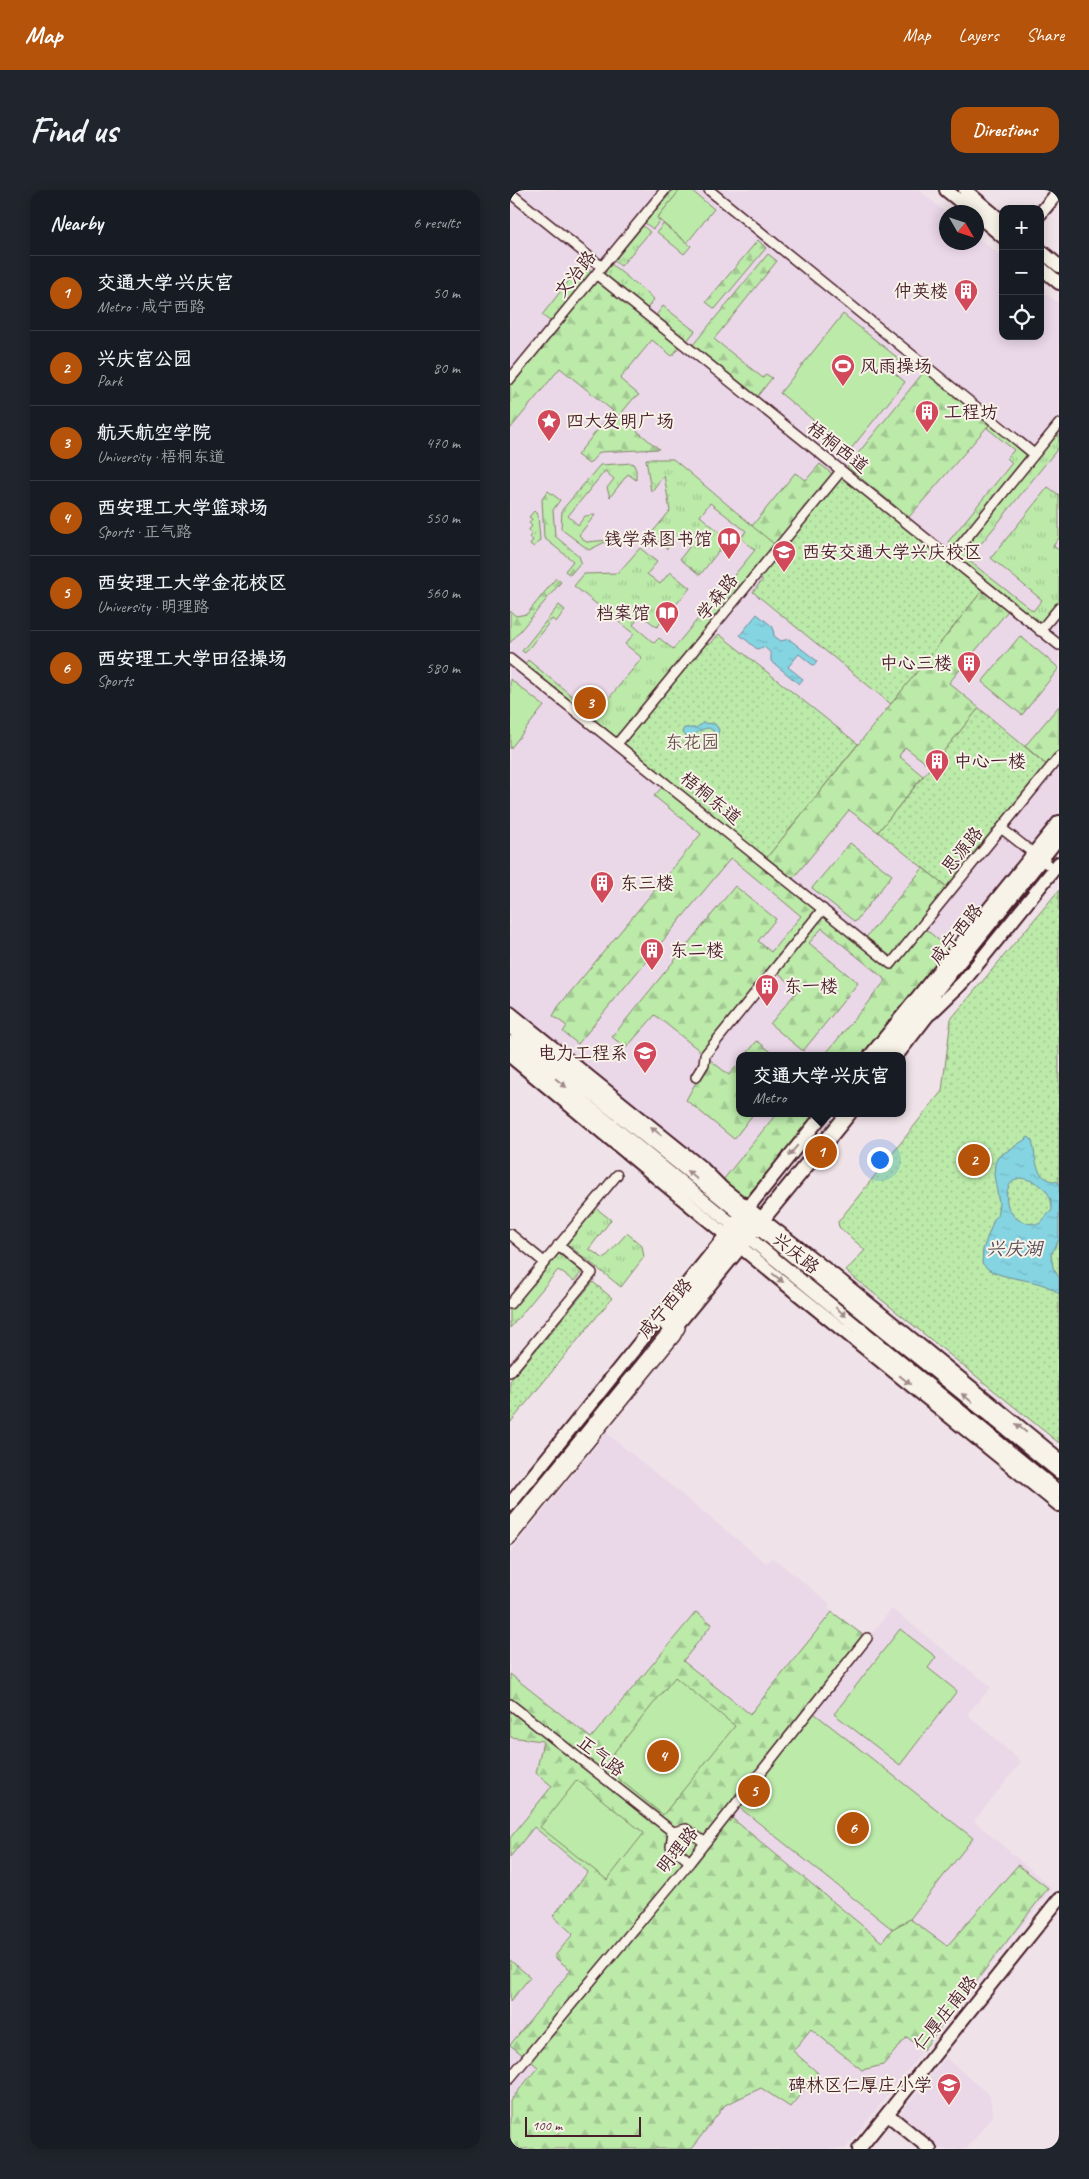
<!DOCTYPE html>
<meta charset="utf-8">
<style>
:root{--surface:#171b24;--page:#20242c;--text:#f1f3f6;--muted:#9ea1a6;--line:#363941;--accent:#b45309}
body{margin:0;font-family:Caveat,"LXGW WenKai TC",sans-serif;background:var(--page);color:var(--text)}
.controls{position:absolute;right:15px;top:15px;display:grid;overflow:hidden;border-radius:10px;box-shadow:0 2px 12px #0003}
.controls button{width:45px;height:45px;display:grid;place-items:center;padding:0;border:0;border-bottom:1px solid var(--line);background:var(--surface);color:var(--text);font:25px sans-serif}
.compass{position:absolute;left:429px;top:15px;width:45px;height:45px;border-radius:50%;background:var(--surface);box-shadow:0 2px 12px #0003;rotate:129deg}
.scale{position:absolute;left:15px;bottom:12px;width:116px;box-sizing:border-box;padding-left:5px;border:2px solid #4a1f2b;border-top:0;font-size:14px;line-height:18px;white-space:nowrap;color:#4a1f2b;-webkit-text-stroke:4px #f7f3e8;paint-order:stroke}
.you{position:absolute;left:369px;top:969px;width:18px;height:18px;margin:-12px;border:4px solid #fff;border-radius:50%;background:#1a73e8;box-shadow:0 0 0 8px #1a73e833}
.badge{display:grid;place-items:center;width:32px;height:32px;border-radius:50%;background:var(--accent);color:#fff;font-size:16px;font-weight:700}
.pin{position:absolute;translate:-50% -50%;border:2px solid #fff;box-shadow:0 1px 5px #0006}
.popup{position:absolute;left:226px;top:862px;width:170px;height:65px;box-sizing:border-box;display:grid;place-content:center;border-radius:10px;background:var(--surface);filter:drop-shadow(0 1px 4px #0005);font-size:16px;white-space:nowrap;color:var(--muted)}
.popup b{font-size:19px;color:var(--text)}
.popup::after{content:'';position:absolute;left:50%;top:100%;margin-left:-10px;border:10px solid transparent;border-top-color:var(--surface)}
.list{margin:0;padding:0;list-style:none}
h2{display:flex;justify-content:space-between;align-items:center;height:65px;margin:0;padding:0 20px;font-size:21px}
h2 small{font-size:16px;font-weight:400;color:var(--muted)}
.list li{display:grid;grid-template-columns:32px 1fr auto;gap:15px;align-items:center;box-sizing:border-box;height:75px;padding:0 20px;border-top:1px solid var(--line)}
.list b{display:block;font-size:19px;white-space:nowrap}
.list p{margin:0;font-size:16px;white-space:nowrap;color:var(--muted)}
.list em{font-size:16px;font-style:normal;color:var(--muted)}
.icon{flex:none;width:28px;height:28px;fill:none;stroke:currentColor;stroke-width:2;stroke-linecap:round;stroke-linejoin:round}
.map{position:relative;flex:none;width:549px;height:1959px;overflow:hidden;border-radius:15px}
header{display:flex;align-items:center;gap:30px;box-sizing:border-box;height:70px;padding:0 25px;background:var(--accent);color:#fff}
header strong{font-size:24px}
nav{display:flex;gap:28px;margin-inline-start:auto;font-size:18px}
.intro{display:flex;align-items:center;justify-content:space-between;box-sizing:border-box;height:120px;padding:0 30px}
h1{margin:0;font-size:35px}
.button{padding:12px 22px;border-radius:15px;background:var(--accent);color:#fff;font-size:18px;font-weight:700}
main{display:flex;gap:30px;padding:0 30px}
aside{flex:1;background:var(--surface);border-radius:15px;box-shadow:0 2px 12px #0003}
.map>svg:first-child{display:block}
</style>
<header>
<strong>Map</strong>
<nav><a>Map</a><a>Layers</a><a>Share</a></nav>
</header>
<div class="intro"><h1>Find us</h1><a class="button">Directions</a></div>
<main>
<aside>
<h2>Nearby<small>6 results</small></h2>
<ul class="list">
<li><span class="badge">1</span><div><b>交通大学·兴庆宫</b><p>Metro · 咸宁西路</p></div><em>50 m</em></li>
<li><span class="badge">2</span><div><b>兴庆宫公园</b><p>Park</p></div><em>80 m</em></li>
<li><span class="badge">3</span><div><b>航天航空学院</b><p>University · 梧桐东道</p></div><em>470 m</em></li>
<li><span class="badge">4</span><div><b>西安理工大学篮球场</b><p>Sports · 正气路</p></div><em>550 m</em></li>
<li><span class="badge">5</span><div><b>西安理工大学金花校区</b><p>University · 明理路</p></div><em>560 m</em></li>
<li><span class="badge">6</span><div><b>西安理工大学田径操场</b><p>Sports</p></div><em>580 m</em></li>
</ul>
</aside>
<div class="map">
<svg width="549" height="1959" viewBox="0 0 549 1959">
<defs>
<pattern id="grass-tufts" width="24" height="20" patternUnits="userSpaceOnUse" patternTransform="scale(1.25)"><rect width="24" height="20" fill="#bbeaa9"/><path d="M3 7l-1-3M5 7V3M7 7l1-3M15 17l-1-3M17 17v-4M19 17l1-3" fill="none" stroke="#a2c892"/></pattern>
<pattern id="forest-firs" width="22" height="20" patternUnits="userSpaceOnUse" patternTransform="scale(1.25)"><rect width="22" height="20" fill="#bbeaa9"/><path d="M5 1l3.5 6h-7zM16 11l3.5 6h-7z" fill="#a2c892"/></pattern>
<pattern id="park-dots" width="8" height="8" patternUnits="userSpaceOnUse" patternTransform="scale(1.25)"><rect width="8" height="8" fill="#bbeaa9"/><path d="M2 2h.1M6 6h.1" fill="none" stroke="#a2c892" stroke-width="1.8" stroke-linecap="round"/></pattern>
<pattern id="water-ripples" width="26" height="14" patternUnits="userSpaceOnUse" patternTransform="scale(1.25)"><rect width="26" height="14" fill="#85d4e2"/><path d="M2 4q2-2 4 0t4 0M15 11q2-2 4 0t4 0" fill="none" stroke="#74b6c2"/></pattern>
</defs>
<rect width="100%" height="100%" fill="#efe2e8"/>
<filter id="ink" filterUnits="userSpaceOnUse"><feTurbulence type="fractalNoise" baseFrequency=".02" numOctaves="2"/><feDisplacementMap in="SourceGraphic" scale="10" xChannelSelector="R" yChannelSelector="G"/><feConvolveMatrix kernelMatrix="1 2 1 2 8 2 1 2 1" color-interpolation-filters="sRGB"/></filter>
<g filter="url(#ink)">
<path fill="#ead7e8" d="M0,0H409L436,23L437,52H467V47L493,68V146H530V99L549,114V621L351,866H230V923H305L235,1009L0,816Z
M96,1243L256,1373L263,1368L320,1414L317,1418L358,1448L382,1419L481,1497L457,1524L511,1572L464,1631L542,1698L335,1959H0V1363Z
M436,1868L480,1906L483,1926L456,1959H429L389,1925Z"/>
<path fill="url(#grass-tufts)" stroke="#82846a" d="M163,0H170L147,28L150,31L143,39L135,33Z
M153,34L181,56L174,64L147,42Z
M133,36L140,42L111,76L104,71Z
M72,74L82,82L41,132L32,125Z
M101,74L144,109L136,120L93,85Z
M153,116L185,141L176,152L145,127Z
M483,230L524,264L549,235V257L458,370L523,421L532,410L481,368L538,297L549,305V348L543,356L549,360V418L530,441L442,366L447,360L438,352L502,273L497,268L504,260L477,238Z
M136,269H163L268,357L110,550L15,474L18,470L85,525L132,468L115,454L124,444L64,396L74,384L108,383L130,358L147,372L137,384L150,394L160,382L180,398L147,437L131,425L123,435L144,453L149,448L163,459L245,360L231,348L236,341L200,313L190,326L218,349L190,385L170,369L180,356L168,347L157,359L140,345L160,321L154,285L141,302Z
M123,273L126,280V290L118,284L100,307L97,298L104,289L95,281L58,326L68,335L75,326L85,325L69,345L76,352L99,350L79,360L51,339L52,320L90,275Z
M24,321L28,325L30,350L24,357L20,354L23,350L19,347L22,344L18,341L22,336L19,333L22,329L19,327Z
M49,415L55,420L46,432L42,429L15,463L12,461Z
M86,1018L101,1030L79,1059L94,1069L117,1043L132,1056L134,1067L111,1097L56,1053Z
M44,1060L72,1082L64,1091L48,1080L0,1138V1114Z"/>
<path fill="url(#forest-firs)" stroke="#82846a" d="M248,50L256,58L205,119L196,112Z
M258,64L267,71L204,149L253,188L256,184L262,188L246,208L182,156Z
M83,88L169,157L162,166L142,150L110,189L129,205L123,209L109,226L149,259L90,262L79,274L67,265L103,221L50,178L0,239V190Z
M417,178L483,230L399,327L337,277Z
M310,274L326,287L268,357L242,336L285,283L296,290Z
M38,301L50,310L43,320L45,346L69,366L71,372L60,385L55,381L63,371L34,348L32,309Z
M46,388L51,392L0,453V421L6,426L17,424Z
M476,396L501,417L439,493L469,518L421,577L395,557L389,566L413,586L368,642L339,620L280,692L353,751L413,678L441,700L412,736L438,758L351,866H314L376,790L312,738L299,753L348,793L293,861L260,834L288,800L265,780L195,865L145,825L116,858L102,847L225,696L266,729L248,751L261,762L291,726L221,668L68,854L53,842L57,836L43,826L48,817L191,644L144,606L156,593L254,671Z
M510,446L549,478L512,525L472,492Z
M549,516V567L540,578L515,556Z
M340,653L382,685L345,732L302,698Z
M247,851L250,853L266,866H235Z
M199,869L219,885L230,872V923H244L224,949L176,910Z
M267,923H305L235,1009L213,990Z
M186,1422L202,1434L173,1471L240,1524L322,1422L357,1448L217,1624L372,1752L382,1739L400,1729L437,1756L508,1675L538,1698L413,1860L397,1847L373,1875L352,1880L301,1839L283,1861L308,1883L280,1917L251,1898L215,1915L181,1959H0V1911L28,1877L0,1855L61,1780L44,1767L63,1744L43,1726L78,1682L24,1637L0,1667V1648L42,1596L26,1583L33,1551L0,1547V1484L81,1548Z
M0,1770L20,1787L0,1812Z"/>
<path fill="url(#park-dots)" stroke="#82846a" d="M331,281L476,396L381,514L243,402L252,390L248,382Z
M209,444L348,554L254,671L107,554L191,452L200,454Z
M469,518L540,578L441,700L368,642Z
M549,700V1253L336,1081L355,1060L329,1037L328,1032L432,901L441,829Z
M83,1092L102,1108L0,1233V1191Z"/>
<path fill="#bbeaa9" stroke="#82846a" d="M170,0H181L204,19L177,53L147,28Z
M333,124L389,169L381,180L395,192L340,260L270,203Z
M0,489L34,516L0,559Z
M390,1439L426,1467L418,1478L447,1501L390,1575L324,1524Z
M165,1487L225,1536L153,1625L93,1576Z
M300,1520L463,1648L400,1729L382,1739L225,1614Z
M67,1590L134,1643L97,1690L30,1637Z"/>
<path fill="url(#water-ripples)" stroke="#6d8c99" fill-rule="evenodd" d="M247,424L263,437L264,446L271,451L279,449L307,471L304,476L289,464L278,477L293,489L289,494L261,471V463L254,457L247,459L230,445Z
M193,533L205,534L209,540L207,547L202,549L197,547L204,541L199,538C190,538 185,547 177,547L172,542L174,538H186Z
M519,947L522,950C527,969 523,990 549,992V1049L541,1065L543,1077L549,1088V1104C529,1085 486,1093 472,1073L473,1059L485,1027H487L489,1013L484,985L485,973L488,967ZM510,988C529,991 542,1000 542,1020L529,1034C519,1034 510,1033 503,1025C493,1014 494,991 510,988Z"/>
<g fill="none" stroke-linecap="round" stroke-linejoin="round">
<g stroke="#4a1f2b" stroke-width="12">
<path id="street" d="M199,0L524,264
M0,3L92,77
M86,84L549,455
M0,189L155,0
M441,367L549,234
M530,441L549,418
M0,469L381,774L549,567
M107,554L331,281
M491,638L537,674
M186,887L194,874L195,865L313,719
M0,1044L34,1072
M0,1114L107,985
M0,1182L82,1083L48,1055
M0,1350L165,1147L170,1138
M0,1514L163,1642
M180,1672L161,1656L163,1642L176,1639L194,1652
M0,1888L180,1672L357,1448"/>
</g>
<g stroke="#4a1f2b" stroke-width="16">
<path id="secondary" d="M436,0L463,22
M455,0L493,32
M530,24L549,1
M467,25L493,47
M530,60L549,76
M530,77L549,93
M0,823L193,979L212,998L326,1087L549,1269
M421,823L453,792L549,673
M0,837L549,1282
M0,852L549,1302
M0,866L268,1088L549,1315
M360,866L549,632
M0,1314L314,923
M377,1924L420,1959
M349,1959L549,1709"/>
</g>
<g stroke="#4a1f2b" stroke-width="18">
<path id="primary" d="M373,866L549,646
M385,866L427,812
M156,1134L244,1027
M0,1338L339,923"/>
</g>
<use href="#street" stroke="#f7f3e8" stroke-width="9"/>
<use href="#secondary" stroke="#f7f3e8" stroke-width="12"/>
<use href="#primary" stroke="#f7f3e8" stroke-width="14"/>
</g>
<defs><path id="oneway-solid" d="M-6-.8H1V-3.2L6.5 0L1 3.2V.8H-6Z" transform="scale(1.25)"/></defs>
<g fill="#a0898a">
<use href="#oneway-solid" transform="translate(51 893) rotate(39)"/>
<use href="#oneway-solid" transform="translate(146 941) rotate(-141)"/>
<use href="#oneway-solid" transform="translate(283 961) rotate(129)"/>
<use href="#oneway-solid" transform="translate(182 985) rotate(-141)"/>
<use href="#oneway-solid" transform="translate(268 1088) rotate(39)"/>
<use href="#oneway-solid" transform="translate(331 1122) rotate(40)"/>
<use href="#oneway-solid" transform="translate(395 1190) rotate(39)"/>
<use href="#oneway-solid" transform="translate(457 1208) rotate(-141)"/>
<use href="#oneway-solid" transform="translate(511 1238) rotate(-141)"/>
</g>
</g>
<defs>
<g id="building-pin" transform="scale(1.25)"><path d="M0 17L-7.5 6A9.5 9.5 0 1 1 7.5 6Z" fill="#d1495b" stroke="#f7f3e8"/><path d="M-4-6H4V6H1V3H-1V6H-4ZM-2.5-4.3h1.7v1.8h-1.7ZM.8-4.3h1.7v1.8H.8ZM-2.5-1h1.7V.8h-1.7ZM.8-1h1.7V.8H.8Z" fill="#fff"/></g>
<g id="stadium-pin" transform="scale(1.25)"><path d="M0 17L-7.5 6A9.5 9.5 0 1 1 7.5 6Z" fill="#d1495b" stroke="#f7f3e8"/><path d="M0-5a6.5 5 0 1 0 0 10a6.5 5 0 1 0 0-10ZM-3.5-1.8h7v3.6h-7Z" fill="#fff"/></g>
<g id="sight-pin" transform="scale(1.25)"><path d="M0 17L-7.5 6A9.5 9.5 0 1 1 7.5 6Z" fill="#d1495b" stroke="#f7f3e8"/><path d="M0-6L1.8-2.2L6-1.7L2.9 1.2L3.7 5.4L0 3.3L-3.7 5.4L-2.9 1.2L-6-1.7L-1.8-2.2Z" fill="#fff"/></g>
<g id="library-pin" transform="scale(1.25)"><path d="M0 17L-7.5 6A9.5 9.5 0 1 1 7.5 6Z" fill="#d1495b" stroke="#f7f3e8"/><path d="M-6-4Q-3-5.5-.7-3.5V5Q-3 3-6 4ZM6-4Q3-5.5 .7-3.5V5Q3 3 6 4Z" fill="#fff"/></g>
<g id="university-pin" transform="scale(1.25)"><path d="M0 17L-7.5 6A9.5 9.5 0 1 1 7.5 6Z" fill="#d1495b" stroke="#f7f3e8"/><path d="M0-5L7-2L0 1L-7-2ZM-4 1L0 2.5L4 1V4Q0 6-4 4Z" fill="#fff"/></g>
<g id="school-pin" transform="scale(1.25)"><path d="M0 17L-7.5 6A9.5 9.5 0 1 1 7.5 6Z" fill="#d1495b" stroke="#f7f3e8"/><path d="M0-5L7-2L0 1L-7-2ZM-4 1L0 2.5L4 1V4Q0 6-4 4Z" fill="#fff"/></g>
</defs>
<g fill-rule="evenodd">
<use href="#building-pin" x="456" y="101"/>
<use href="#stadium-pin" x="333" y="176"/>
<use href="#building-pin" x="417" y="222"/>
<use href="#sight-pin" x="39" y="231"/>
<use href="#library-pin" x="219" y="349"/>
<use href="#university-pin" x="274" y="362"/>
<use href="#library-pin" x="157" y="423"/>
<use href="#building-pin" x="459" y="473"/>
<use href="#building-pin" x="427" y="571"/>
<use href="#building-pin" x="92" y="693"/>
<use href="#building-pin" x="142" y="760"/>
<use href="#building-pin" x="257" y="796"/>
<use href="#university-pin" x="135" y="863"/>
<use href="#school-pin" x="439" y="1895"/>
</g>
<g text-anchor="middle" dominant-baseline="central" stroke-width="4" stroke-linejoin="round" paint-order="stroke">
<g font-size="18" fill="#4a1f2b" stroke="#f7f3e8">
<text transform="translate(65 84) rotate(-51)">文治路</text>
<text transform="translate(328 257) rotate(38)">梧桐西道</text>
<text transform="translate(207 407) rotate(-51)">学森路</text>
<text transform="translate(201 608) rotate(39)">梧桐东道</text>
<text transform="translate(452 660) rotate(-51)">思源路</text>
<text transform="translate(446 744) rotate(-51)">咸宁西路</text>
<text transform="translate(286 1063) rotate(39)">兴庆路</text>
<text transform="translate(155 1118) rotate(-49)">咸宁西路</text>
<text transform="translate(91 1566) rotate(38)">正气路</text>
<text transform="translate(167 1660) rotate(-51)">明理路</text>
<text transform="translate(435 1823) rotate(-51)">仁厚庄南路</text>
</g>
<g font-size="18" fill="#4a1f2b" stroke="#f7f3e8" text-anchor="start">
<text x="438" y="101" text-anchor="end">仲英楼</text>
<text x="350" y="176">风雨操场</text>
<text x="434" y="222">工程坊</text>
<text x="56" y="231">四大发明广场</text>
<text x="202" y="349" text-anchor="end">钱学森图书馆</text>
<text x="292" y="362">西安交通大学兴庆校区</text>
<text x="140" y="423" text-anchor="end">档案馆</text>
<text x="442" y="473" text-anchor="end">中心三楼</text>
<text x="444" y="571">中心一楼</text>
<text x="110" y="693">东三楼</text>
<text x="160" y="760">东二楼</text>
<text x="274" y="796">东一楼</text>
<text x="118" y="863" text-anchor="end">电力工程系</text>
<text x="422" y="1895" text-anchor="end">碑林区仁厚庄小学</text>
</g>
<g font-size="18" fill="#66524a" stroke="#f7f3e8">
<text x="182" y="552">东花园</text>
</g>
<g font-size="19" font-style="italic" fill="#594c59" stroke="#f7f3e8">
<text x="504" y="1059">兴庆湖</text>
</g>
</g>
</svg>
<div class="controls">
<button>+</button>
<button>−</button>
<button><svg class="icon" aria-label="locate" viewBox="0 0 24 24"><circle cx="12" cy="12" r="6"/><path d="M12 2v4M12 18v4M2 12h4M18 12h4"/></svg></button>
</div>
<svg class="compass" viewBox="-18 -18 36 36"><path d="M0-13l5 13h-10z" fill="#e53935"/><path d="M0 13l5-13h-10z" fill="#9ea1a6"/></svg>
<div class="scale">100 m</div>
<div class="you"></div>
<div class="pin badge" style="left:311px;top:962px">1</div>
<div class="popup"><b>交通大学·兴庆宫</b>Metro</div>
<div class="pin badge" style="left:464px;top:970px">2</div>
<div class="pin badge" style="left:80px;top:513px">3</div>
<div class="pin badge" style="left:153px;top:1566px">4</div>
<div class="pin badge" style="left:244px;top:1601px">5</div>
<div class="pin badge" style="left:343px;top:1638px">6</div>
</div>
</main>
